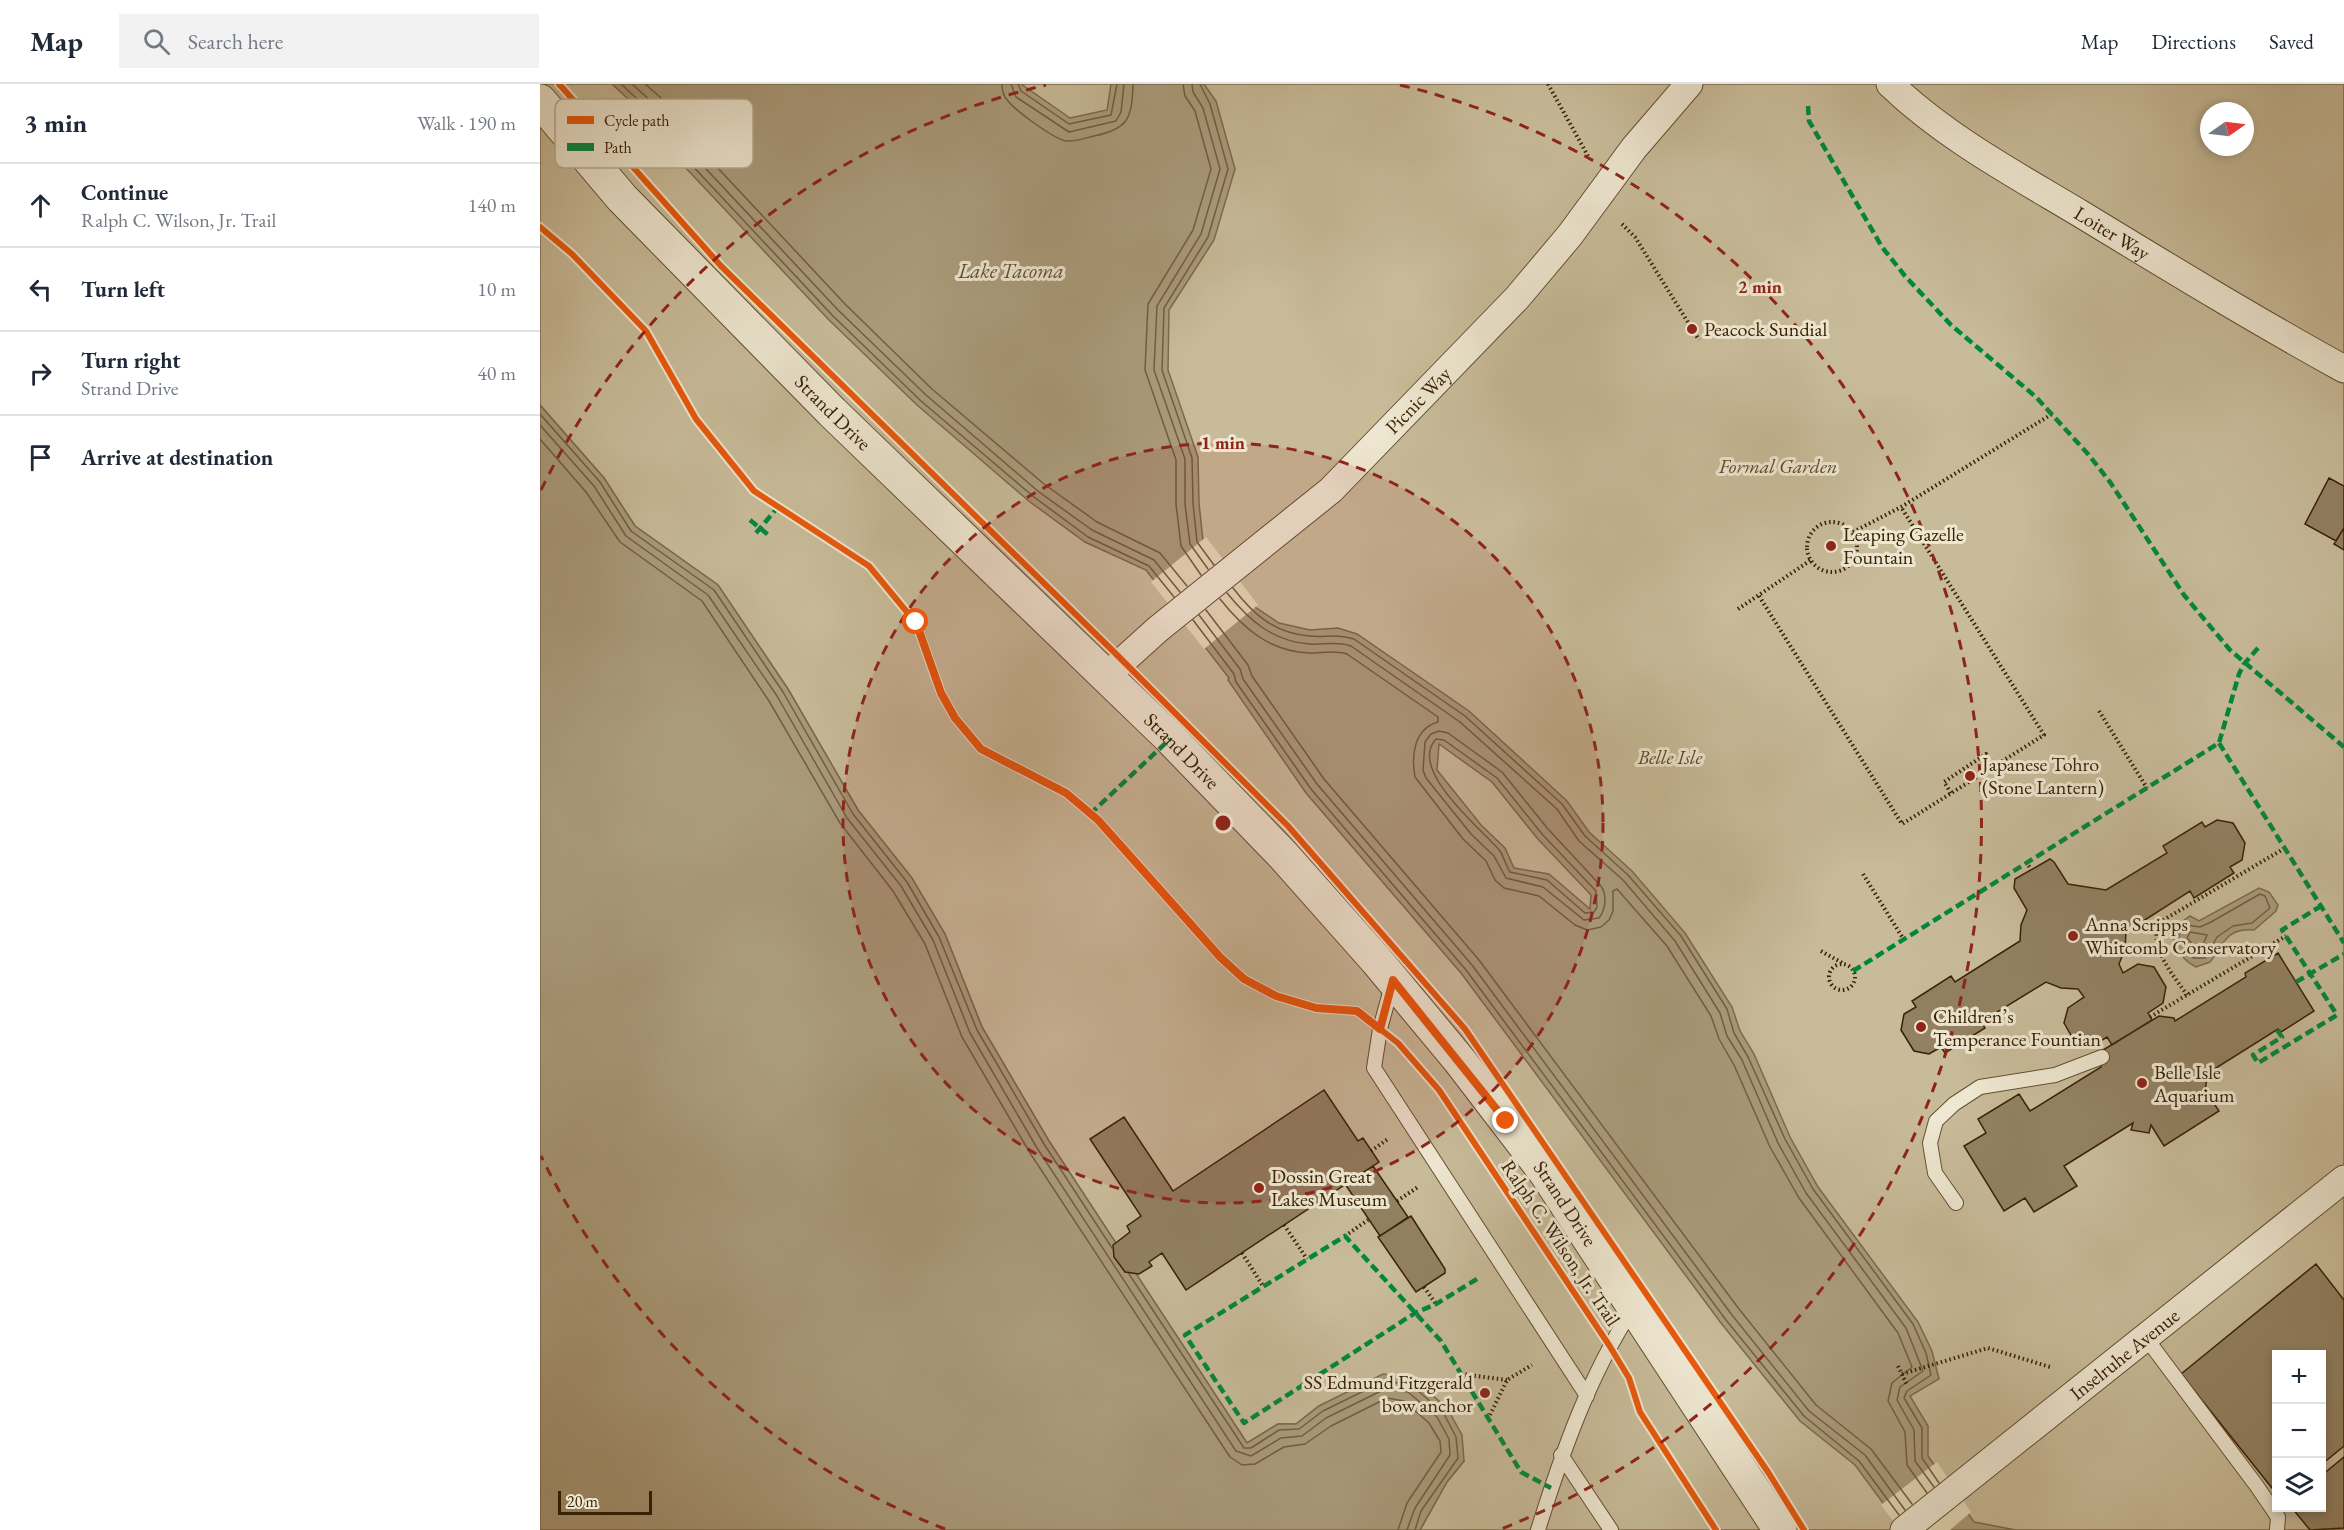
<!DOCTYPE html>
<meta charset="utf-8">
<style>
:root{--surface:#fff;--page:#f2f2f3;--text:#1f2937;--muted:#747a83;--line:#e0e1e3}
body{margin:0;font-family:"EB Garamond",serif;background:var(--page);color:var(--text)}
.controls{position:absolute;right:18px;bottom:18px;display:grid;overflow:hidden;border-radius:0px;box-shadow:0 3px 9px #0003}
.controls button{width:54px;height:54px;display:grid;place-items:center;padding:0;border:0;border-bottom:2px solid var(--line);background:var(--surface);color:var(--text);font:30px sans-serif}
.compass{position:absolute;left:1660px;top:18px;width:54px;height:54px;border-radius:50%;background:var(--surface);box-shadow:0 3px 9px #0003;rotate:76deg}
.scale{position:absolute;left:18px;bottom:15px;width:94px;box-sizing:border-box;padding-left:6px;border:3px solid #382104;border-top:0;font-size:16px;line-height:21px;white-space:nowrap;color:#382104;-webkit-text-stroke:4px #eee7d1;paint-order:stroke}
.stop{position:absolute;width:18px;height:18px;margin:-14px;border:4px solid #ea580c;border-radius:50%;background:#fff}
.stop.end{background:#ea580c;border-color:#fff;box-shadow:0 2px 6px #0008}
.list{margin:0;padding:0;list-style:none}
h2{display:flex;justify-content:space-between;align-items:center;height:78px;margin:0;padding:0 24px;font-size:26px}
h2 small{font-size:20px;font-weight:400;color:var(--muted)}
.list li{display:grid;grid-template-columns:39px 1fr auto;gap:18px;align-items:center;box-sizing:border-box;height:84px;padding:0 24px;border-top:2px solid var(--line)}
.list b{display:block;font-size:22px;white-space:nowrap}
.list p{margin:0;font-size:20px;white-space:nowrap;color:var(--muted)}
.list em{font-size:20px;font-style:normal;color:var(--muted)}
.icon{flex:none;width:33px;height:33px;fill:none;stroke:currentColor;stroke-width:2;stroke-linecap:round;stroke-linejoin:round}
.map{position:relative;flex:none;width:1804px;height:1446px;overflow:hidden}
header{display:flex;align-items:center;gap:36px;box-sizing:border-box;height:84px;padding:0 30px;background:var(--surface);border-bottom:2px solid var(--line)}
header strong{font-size:28px}
nav{display:flex;gap:33px;margin-inline-start:auto;font-size:21px}
.search{width:420px;height:54px;background:var(--page);display:flex;align-items:center;gap:15px;box-sizing:border-box;padding:0 21px;border-radius:0px;color:var(--muted);font-size:22px}
main{display:flex}
aside{flex:1;background:var(--surface)}
.map>svg:first-child{display:block}
</style>
<header>
<strong>Map</strong>
<div class="search"><svg class="icon" aria-label="search" viewBox="0 0 24 24"><circle cx="10" cy="10" r="6"/><path d="M15 15l6 6"/></svg>Search here</div>
<nav><a>Map</a><a>Directions</a><a>Saved</a></nav>
</header>
<main>
<aside>
<h2>3 min<small>Walk · 190 m</small></h2>
<ul class="list">
<li><svg class="icon" aria-label="ahead" viewBox="0 0 24 24"><path d="M12 20V5M6 11l6-6 6 6"/></svg><div><b>Continue</b><p>Ralph C. Wilson, Jr. Trail</p></div><em>140 m</em></li>
<li><svg class="icon" aria-label="left" viewBox="0 0 24 24"><path d="M17 20v-9H6M10 6l-5 5 5 5"/></svg><div><b>Turn left</b></div><em>10 m</em></li>
<li><svg class="icon" aria-label="right" viewBox="0 0 24 24"><path d="M7 20v-9h11M14 6l5 5-5 5"/></svg><div><b>Turn right</b><p>Strand Drive</p></div><em>40 m</em></li>
<li><svg class="icon" aria-label="arrive" viewBox="0 0 24 24"><path d="M6 21V4h12l-3 4 3 4H6"/></svg><div><b>Arrive at destination</b></div></li>
</ul>
</aside>
<div class="map">
<svg width="1804" height="1446" viewBox="0 0 1804 1446">
<rect width="100%" height="100%" fill="#e5dab8"/>
<filter id="stains"><feTurbulence type="fractalNoise" baseFrequency=".00333" numOctaves="4"/><feColorMatrix values="0 0 0 0 .2 0 0 0 0 .09 0 0 0 0 .02 0 0 0 .5 -.17"/></filter>
<radialGradient id="worn" r=".72"><stop offset=".6" stop-color="#630" stop-opacity="0"/><stop offset="1" stop-color="#630" stop-opacity=".3"/></radialGradient>
<path fill="#c8bb99" stroke="#806e4e" stroke-width="1.5" fill-rule="evenodd" d="M0,0H1804V1446H880L907,1398L924,1377L806,1311L779,1322L756,1340H738L707,1359L509,1057L442,943L405,850L372,795L318,726L248,605L178,501L95,442L64,394L0,321ZM1669,27H1705V63H1669ZM1736,1270H1782V1424H1736Z"/>
<path fill="#aa9b7b" stroke="#7c6a4b" stroke-width="1.5" fill-rule="evenodd" d="M72,0H481L530,34L567,26L571,0H664L676,17L695,85L674,156L629,226L628,286L658,373L659,419L663,457L715,523L739,539L770,546L798,544L817,550L929,627L1027,717L1049,748L1092,787L1145,849L1192,923L1200,947L1214,970L1250,1053L1278,1103L1378,1238L1392,1267L1399,1295L1370,1312L1388,1342V1372L1434,1438L1476,1446H1363L1315,1381L1260,1337L1181,1239L921,889L766,709L688,596L689,594L606,486L545,458L490,418L377,321L289,236L143,81L102,28ZM899,660L952,698L997,754L1051,811L1050,825L1009,790L974,784L965,764L941,741L897,686Z
M0,321L64,394L95,442L178,501L248,605L318,726L372,794L405,850L442,943L509,1057L707,1359L738,1340H756L779,1322L843,1290L874,1295L907,1324L922,1351L924,1377L907,1398L880,1446H0Z
M1719,804L1729,808L1738,821L1736,827L1714,846C1685,844 1684,860 1670,878L1656,883C1642,876 1630,860 1634,844L1650,832L1659,837Z"/>
<path fill="#e5dab8" d="M666,453L718,521L664,565L611,498Z
M1397,1378L1431,1428L1410,1446H1360L1341,1421Z"/>
<g fill="none" stroke-linecap="round" stroke-linejoin="round">
<path stroke="#715e40" stroke-width="1.5" d="M81,0L107,24L148,77L293,232L381,317L494,413L548,453L609,482L634,513
M92,0L113,19L154,72L298,226L386,311L499,408L552,446L614,476L640,508
M105,0L120,13L161,66L305,220L392,305L504,400L557,438L620,469L647,502
M462,0C462,7 463,12 468,17C476,27 514,55 526,57C535,58 545,54 554,52C588,45 592,35 593,0
M471,0L476,13L529,48L576,37L581,28L584,0
M478,0L481,7L529,40L571,31L577,0
M643,0L645,12L655,27L671,85L653,146L608,220L605,286L636,376V420L641,462L661,491
M652,0L653,8L663,24L680,85L661,150L617,222L614,286L645,375V420L650,460L668,485
M660,0L670,20L688,85L668,153L624,224L622,286L652,374L653,419L657,458L674,481
M0,330L60,398L91,447L174,506L243,608L313,730L367,798L399,853L437,946L504,1060L572,1164
M0,341L54,402L86,452L168,511L237,612L307,734L361,802L393,856L430,949L497,1064L696,1367L711,1372L741,1354L762,1352L786,1334L845,1305L868,1308L897,1333L909,1355L910,1371L875,1424L867,1446
M0,355L46,408L80,458L162,517L229,617L300,739L353,807L385,860L422,953L490,1069L690,1373L702,1381L715,1380L744,1363L765,1360L791,1342L847,1314L864,1317L889,1339L900,1357L901,1368L867,1419L858,1446
M693,504C713,530 734,549 769,552C787,554 794,549 814,555L925,632L1022,720L1045,752L1088,791L1141,852L1187,925L1194,949L1208,973L1245,1055L1273,1105L1373,1240L1386,1269L1391,1291L1367,1307L1364,1314L1382,1344V1374L1399,1399
M687,509C709,536 732,557 769,560C784,561 796,557 811,562L920,638L1017,725L1039,757L1083,796L1135,857L1180,929L1187,952L1202,976L1238,1059L1266,1109L1366,1244L1383,1287L1360,1303L1357,1316L1374,1346L1375,1377L1394,1403
M680,515C703,544 730,568 770,569C783,569 794,566 807,570L898,633V638C874,645 871,671 875,693L923,755L946,777L955,796L964,804L999,812L1035,841L1047,846L1061,843L1069,836L1073,827V807L1077,805L1127,862L1171,932L1179,955L1194,981L1230,1063L1259,1114L1358,1249L1372,1283L1352,1299L1348,1317L1365,1348L1367,1381L1387,1409
M666,526L708,581L712,592L784,695L939,876L1199,1225L1276,1321L1331,1365L1372,1420
M659,531L700,585L703,595L777,700L932,881L1192,1231L1269,1327L1325,1371L1365,1426
M653,536L694,590L696,598L771,705L926,886L1186,1236L1264,1332L1319,1377L1359,1431
M899,647L908,649L962,688L1008,745L1061,802C1067,811 1066,825 1059,834L1044,836L1003,803L966,794L954,772L931,750L886,694L883,686L885,658L891,650Z
M896,655L904,656L957,694L1002,750L1056,807L1057,823L1054,828L1045,829L1007,796L970,788C966,782 964,773 960,767C943,746 867,686 896,655Z
M1720,810L1725,812L1730,824L1712,839L1693,842L1677,853L1665,874H1653L1639,856V848L1647,841L1660,843L1671,838Z
M1650,848L1667,851L1660,868L1647,854Z
M589,1190L704,1364H711L739,1346L759,1345L783,1327L844,1297L871,1301L903,1328L916,1353L918,1374L881,1427L875,1446"/>
</g>
<path fill="#928162" stroke="#382104" stroke-width="1.5" d="M1789,394L1804,402V444L1796,457L1765,440Z
M1804,444V466L1794,460Z
M1677,736L1693,739L1705,759L1702,776L1690,783L1694,789L1654,814L1650,807L1586,848L1585,865L1579,880L1583,889L1598,880L1614,883L1626,903L1623,919L1608,929L1612,936L1572,961L1567,953L1551,963L1536,960L1524,939L1528,924L1544,913L1538,905L1521,904L1506,898L1441,938L1445,944L1405,969L1401,963L1389,970L1374,967L1361,946L1364,930L1376,923L1372,917L1411,892L1415,898L1480,857L1481,841L1487,826L1474,804L1475,795L1510,775L1514,778L1528,800L1566,806L1627,769L1623,762L1662,738L1665,743Z
M1738,869L1774,927L1741,948L1738,945L1668,989L1665,1006L1679,1027L1624,1062L1611,1041L1609,1049L1591,1046L1593,1039L1524,1082L1537,1102L1494,1128L1485,1114L1464,1127L1424,1062L1446,1049L1438,1035L1479,1010L1490,1027L1561,983L1563,966L1619,932L1634,934L1635,937L1706,893L1705,889Z
M784,1006L818,1057L823,1054L839,1078L646,1206L622,1169L609,1178L612,1182L599,1190L585,1188L574,1173L573,1161L590,1148L587,1142L601,1132L550,1055L584,1033L633,1107Z
M833,1082L868,1133L840,1152L805,1100Z
M871,1132L905,1185V1189L876,1208L838,1153Z
M1776,1180L1804,1216V1362L1782,1380V1270H1736V1409L1641,1290Z
M1804,1373V1444L1770,1446L1752,1424H1782V1391Z"/>
<g fill="none" stroke-linecap="round" stroke-linejoin="round">
<g stroke="#634f31" stroke-width="16">
<path id="service" d="M852,901L840,945L834,984L1047,1312
M1416,1119L1395,1089L1390,1059L1396,1037L1414,1020L1440,1003L1515,991L1562,973
M1606,1254L1716,1401L1738,1433L1737,1446
M1021,1371L1071,1446
M998,1446C1022,1369 1049,1292 1093,1224"/>
</g>
<g stroke="#634f31" stroke-width="29">
<g id="minor">
<path id="s1" d="M1350,0C1405,53 1476,91 1541,130C1628,183 1715,236 1804,285"/>
<path id="s2" d="M566,592L618,545L791,406L977,214L1030,151L1094,64L1149,0"/>
<path id="s3" d="M1364,1446L1804,1095"/>
</g>
</g>
<g stroke="#634f31" stroke-width="35">
<g id="tertiary">
<path id="s4" d="M0,17L82,114L292,328L628,652L743,771L837,877L920,977L1005,1088L1240,1446"/>
</g>
</g>
<path stroke="#382104" stroke-width="4" stroke-dasharray="1.5 3" stroke-linecap="butt" d="M1008,0L1048,72
M1082,140L1095,153L1159,256
M1267 463a25 25 0 1 1 50 0a25 25 0 1 1-50 0Z
M1313,448L1361,423L1512,330
M1219,512L1362,740L1504,651L1361,423
M1198,525L1271,476
M1559,627L1607,704
M1411,709L1404,698L1446,670L1454,681
M1486,778L1491,785
M1323,790L1364,856
M1281,867L1304,880
M1289 893a13 13 0 1 1 26 0a13 13 0 1 1-26 0Z
M1647,911C1634,892 1607,862 1620,838L1745,764
M1610,933L1746,852
M831,1067L848,1055
M857,1117L878,1103
M744,1141L767,1175
M805,1152L828,1136
M702,1169L723,1202
M884,1203L896,1220
M1358,1282L1367,1301
M921,1290L967,1296
M1362,1290L1448,1264L1510,1283
M948,1335L967,1296L992,1281"/>
<use href="#service" stroke="#eee7d1" stroke-width="14"/>
<use href="#minor" stroke="#eee7d1" stroke-width="27"/>
<use href="#tertiary" stroke="#eee7d1" stroke-width="33"/>
<path stroke="#00873e" stroke-width="4.5" stroke-dasharray="9 4.5" stroke-linecap="butt" d="M1268,22L1269,37L1342,163L1365,192L1411,241L1496,313L1548,370L1570,398L1644,511L1690,566L1804,663
M210,436L231,453
M216,449L238,423
M1679,659L1804,859
M550,730L630,655
M1313,887L1679,659L1699,590L1704,580L1718,564
M1756,898L1804,870
M1737,946L1742,953L1713,971L1718,979L1797,931L1742,846L1781,822
M937,1195L896,1220L875,1229L704,1339L645,1251L805,1152L901,1257L981,1388L1011,1404"/>
<g stroke="#eee7d1" stroke-width="10">
<path id="cycleway" d="M19,0L181,182L572,566L748,742L925,945L1228,1388L1264,1446
M0,143L32,170L106,247L156,335L214,407L329,482L376,539L401,609L415,634L441,665L526,709L558,736L680,873L704,895L736,912L776,924L817,927L858,959L899,1006L1069,1261L1089,1294L1100,1328L1176,1446"/>
</g>
<use href="#cycleway" stroke="#e8590c" stroke-width="6"/>
</g>
<g fill="none" stroke-linecap="round" stroke-linejoin="round">
<path stroke="#ea580c" stroke-width="8" d="M376,538L401,609L415,634L441,665L526,709L558,736L680,873L704,895L736,912L776,924L817,927L840,945L853,896L966,1037"/>
</g>
<circle cx="683" cy="739" r="380" fill="#8f2418" fill-opacity=".12"/>
<g fill="none" stroke="#8f2418" stroke-width="3" stroke-dasharray="10 8">
<circle cx="683" cy="739" r="380"/>
<path d="M405 1445A759 759 0 0 1 1 1072M1 406A759 759 0 0 1 506 1M860 1A759 759 0 0 1 961 1445"/>
</g>
<g fill="#8f2418" stroke="#eee7d1" stroke-width="2">
<circle cx="1152" cy="245" r="6"/>
<circle cx="1291" cy="462" r="6"/>
<circle cx="1430" cy="692" r="6"/>
<circle cx="1533" cy="852" r="6"/>
<circle cx="1381" cy="943" r="6"/>
<circle cx="1602" cy="999" r="6"/>
<circle cx="719" cy="1104" r="6"/>
<circle cx="945" cy="1309" r="6"/>
</g>
<g text-anchor="middle" dominant-baseline="central" stroke-width="6" stroke-linejoin="round" paint-order="stroke">
<g font-size="20" fill="#382104" stroke="#eee7d1">
<text stroke="none"><textPath href="#s1" startOffset="268">Loiter Way</textPath></text>
<text stroke="none"><textPath href="#s2" startOffset="417">Picnic Way</textPath></text>
<text stroke="none"><textPath href="#s4" startOffset="428">Strand Drive</textPath></text>
<text stroke="none"><textPath href="#s4" startOffset="914">Strand Drive</textPath></text>
<text stroke="none"><textPath href="#s4" startOffset="1508">Strand Drive</textPath></text>
<text transform="translate(1021 1159) rotate(56)">Ralph C. Wilson, Jr. Trail</text>
<text stroke="none"><textPath href="#s3" startOffset="282">Inselruhe Avenue</textPath></text>
</g>
<g font-size="20" fill="#382104" stroke="#eee7d1" text-anchor="start">
<text x="1164" y="245">Peacock Sundial</text>
<text x="1303" y="450">Leaping Gazelle<tspan x="1303" dy="23">Fountain</tspan></text>
<text x="1442" y="680">Japanese Tohro<tspan x="1442" dy="23">(Stone Lantern)</tspan></text>
<text x="1545" y="840">Anna Scripps<tspan x="1545" dy="23">Whitcomb Conservatory</tspan></text>
<text x="1393" y="932">Children’s<tspan x="1393" dy="23">Temperance Fountian</tspan></text>
<text x="1614" y="988">Belle Isle<tspan x="1614" dy="23">Aquarium</tspan></text>
<text x="731" y="1092">Dossin Great<tspan x="731" dy="23">Lakes Museum</tspan></text>
<text x="933" y="1298" text-anchor="end">SS Edmund Fitzgerald<tspan x="933" dy="23">bow anchor</tspan></text>
</g>
<g font-size="20" font-style="italic" fill="#5c4829" stroke="#eee7d1">
<text x="1238" y="382">Formal Garden</text>
<text x="1130" y="673">Belle Isle</text>
</g>
<g font-size="21" font-style="italic" fill="#604c2e" stroke="#eee7d1">
<text x="471" y="186">Lake Tacoma</text>
</g>
</g>
<rect x="15" y="15" width="198" height="69" rx="9" fill="#eee7d1" stroke="#b7ac94" stroke-width="1.5"/>
<rect x="27" y="32" width="27" height="8" fill="#e8590c"/>
<rect x="27" y="59" width="27" height="8" fill="#00873e"/>
<g font-size="16" fill="#382104">
<text x="64" y="42">Cycle path</text>
<text x="64" y="69">Path</text>
</g>
<circle cx="683" cy="739" r="9" fill="#8f2418" stroke="#eee7d1" stroke-width="3"/>
<g font-size="18" text-anchor="middle" font-weight="bold" fill="#8f2418" stroke="#eee7d1" stroke-width="6" stroke-linejoin="round" paint-order="stroke">
<text x="1220" y="209">2 min</text>
<text x="683" y="365">1 min</text>
</g>
<rect width="100%" height="100%" filter="url(#stains)"/>
<rect width="100%" height="100%" fill="url(#worn)"/>
</svg>
<div class="controls">
<button>+</button>
<button>−</button>
<button><svg class="icon" aria-label="layers" viewBox="0 0 24 24"><path d="M12 4l9 5-9 5-9-5zM3 14l9 5 9-5"/></svg></button>
</div>
<svg class="compass" viewBox="-18 -18 36 36"><path d="M0-13l5 13h-10z" fill="#e53935"/><path d="M0 13l5-13h-10z" fill="#747a83"/></svg>
<div class="scale">20 m</div>
<div class="stop" style="left:376px;top:538px"></div>
<div class="stop end" style="left:966px;top:1037px"></div>
</div>
</main>
